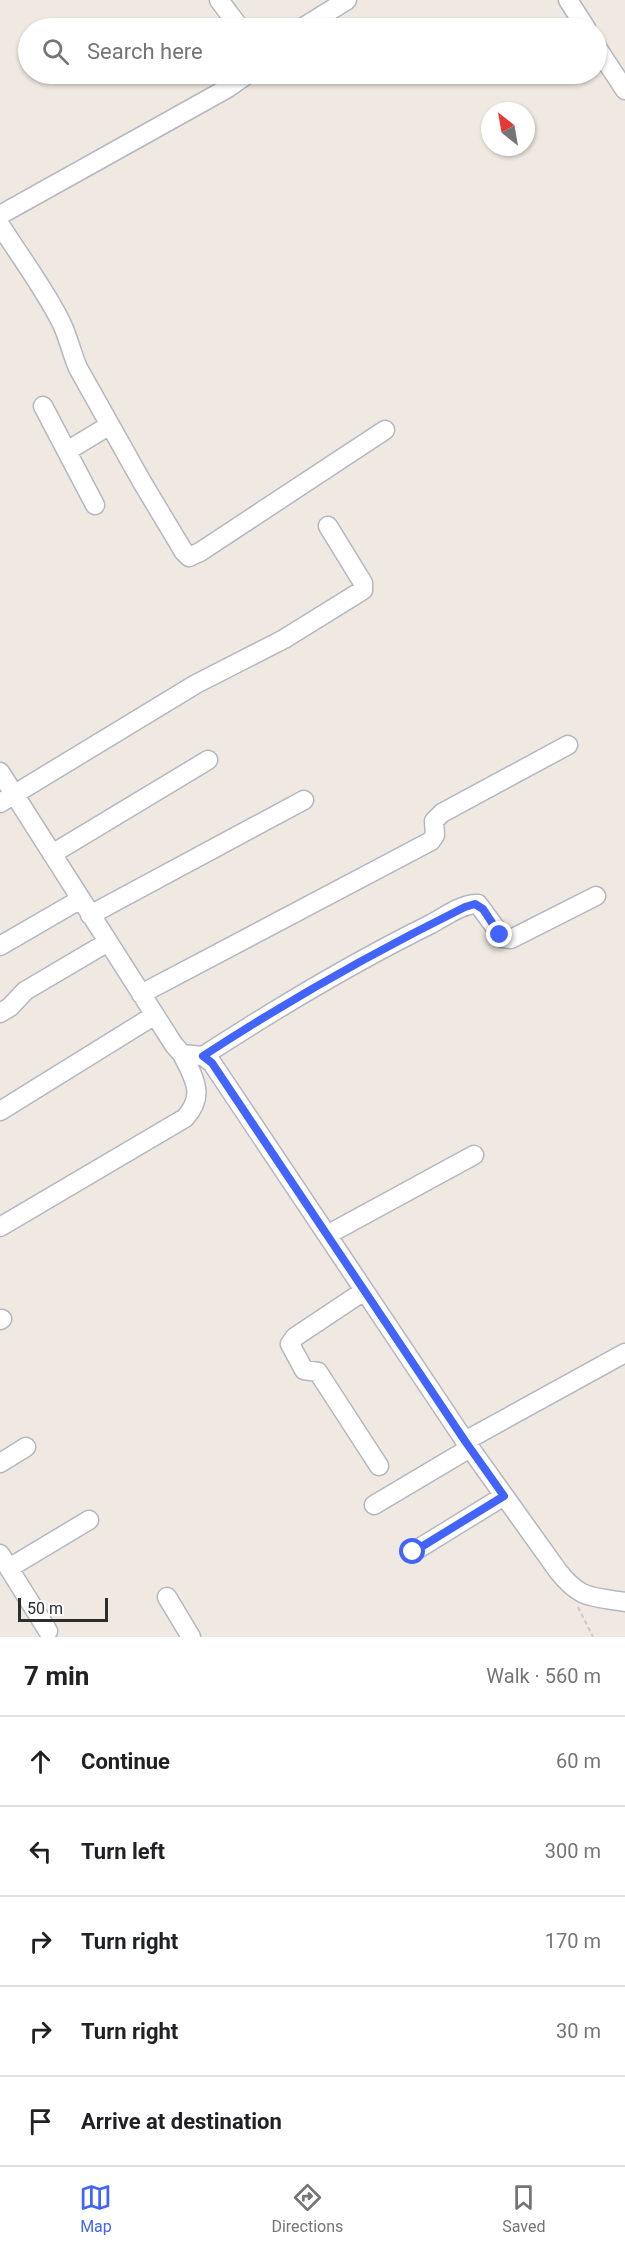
<!DOCTYPE html>
<meta charset="utf-8">
<style>
:root{--surface:#fff;--page:#f2f2f2;--text:#202124;--muted:#757577;--line:#e0e0e0;--accent:#4264fb}
body{margin:0;font-family:Roboto,sans-serif;background:var(--page);color:var(--text)}
.compass{position:absolute;left:481px;top:102px;width:54px;height:54px;border-radius:50%;background:var(--surface);box-shadow:0 2px 4px #0004;rotate:329deg}
.scale{position:absolute;left:18px;bottom:15px;width:90px;box-sizing:border-box;padding-left:6px;border:3px solid #2e2e2e;border-top:0;font-size:16px;line-height:21px;white-space:nowrap;color:#2e2e2e;-webkit-text-stroke:4px #fff;paint-order:stroke}
.stop{position:absolute;width:18px;height:18px;margin:-14px;border:4px solid #4264fb;border-radius:50%;background:#fff}
.stop.end{background:#4264fb;border-color:#fff;box-shadow:0 2px 6px #0008}
.list{margin:0;padding:0;list-style:none}
h2{display:flex;justify-content:space-between;align-items:center;height:78px;margin:0;padding:0 24px;font-size:26px}
h2 small{font-size:20px;font-weight:400;color:var(--muted)}
.list li{display:grid;grid-template-columns:39px 1fr auto;gap:18px;align-items:center;box-sizing:border-box;height:90px;padding:0 24px;border-top:2px solid var(--line)}
.list b{display:block;font-size:22px;white-space:nowrap}
.list em{font-size:20px;font-style:normal;color:var(--muted)}
.icon{flex:none;width:33px;height:33px;fill:none;stroke:currentColor;stroke-width:2;stroke-linecap:round;stroke-linejoin:round}
.map{position:relative;flex:none;width:625px;height:1637px;overflow:hidden}
.search{position:absolute;background:var(--surface);box-shadow:0 2px 4px #0004;left:18px;right:18px;top:18px;height:66px;display:flex;align-items:center;gap:15px;box-sizing:border-box;padding:0 21px;border-radius:33px;color:var(--muted);font-size:22px}
.sheet{height:528px;background:var(--surface)}
nav{display:flex;justify-content:space-around;align-items:center;box-sizing:border-box;height:84px;border-top:2px solid var(--line);background:var(--surface);font-size:16px;color:var(--muted)}
nav a{display:grid;justify-items:center;gap:3px}
nav .on{color:var(--accent)}
.map>svg:first-child{display:block}
</style>
<div class="map">
<svg width="625" height="1637" viewBox="0 0 625 1637">
<rect width="100%" height="100%" fill="#efe9e1"/>
<g fill="none" stroke-linecap="round" stroke-linejoin="round">
<g stroke="#b4b7c1" stroke-width="21">
<path id="minor" d="M219,0L240,28
M568,0L586,28
M302,28L347,0
M596,46L625,90
M0,215L228,88L248,74
M0,225C20,256 43,287 60,320C68,335 71,352 78,368L142,482L184,552L189,557L200,552L385,430
M43,406L95,505
M67,451L110,425
M0,772L174,1045L182,1054L203,1056L212,1063L465,1441L558,1571C581,1600 591,1596 625,1602
M0,803L196,684L284,639L363,590V583L328,526
M52,854L208,760
M90,915L304,800
M0,946L81,899
M141,994L431,841L435,835L434,821L442,813L568,745
M0,1013L10,1007L25,991L108,942
M203,1056C277,1008 352,963 431,924C444,917 463,903 478,904L503,938L511,939L596,896
M0,1111L155,1015
M0,1227L185,1118C206,1095 194,1078 182,1054
M327,1235L474,1155
M364,1291L295,1337L290,1344L304,1370L318,1372L379,1466
M0,1320L2,1319
M465,1441L625,1353
M0,1463L26,1447
M374,1505L470,1448
M413,1552L504,1496
M0,1554L48,1631
M9,1568L89,1520
M167,1597L191,1637"/>
</g>
<path stroke="#c9c9c9" stroke-width="2" stroke-dasharray="4.5 3" stroke-linecap="butt" d="M578,1607L593,1637"/>
<use href="#minor" stroke="#fff" stroke-width="18"/>
</g>
<g fill="none" stroke-linecap="round" stroke-linejoin="round">
<path stroke="#4264fb" stroke-width="8" d="M413,1552L504,1496L465,1441L212,1063L203,1056C287,1001 374,952 465,907L475,904L483,909L500,935"/>
</g>
</svg>
<svg class="compass" viewBox="-18 -18 36 36"><path d="M0-13l5 13h-10z" fill="#e53935"/><path d="M0 13l5-13h-10z" fill="#757577"/></svg>
<div class="scale">50 m</div>
<div class="stop" style="left:413px;top:1552px"></div>
<div class="stop end" style="left:500px;top:935px"></div>
<div class="search"><svg class="icon" aria-label="search" viewBox="0 0 24 24"><circle cx="10" cy="10" r="6"/><path d="M15 15l6 6"/></svg>Search here</div>
</div>
<section class="sheet">
<h2>7 min<small>Walk · 560 m</small></h2>
<ul class="list">
<li><svg class="icon" aria-label="ahead" viewBox="0 0 24 24"><path d="M12 20V5M6 11l6-6 6 6"/></svg><div><b>Continue</b></div><em>60 m</em></li>
<li><svg class="icon" aria-label="left" viewBox="0 0 24 24"><path d="M17 20v-9H6M10 6l-5 5 5 5"/></svg><div><b>Turn left</b></div><em>300 m</em></li>
<li><svg class="icon" aria-label="right" viewBox="0 0 24 24"><path d="M7 20v-9h11M14 6l5 5-5 5"/></svg><div><b>Turn right</b></div><em>170 m</em></li>
<li><svg class="icon" aria-label="right" viewBox="0 0 24 24"><path d="M7 20v-9h11M14 6l5 5-5 5"/></svg><div><b>Turn right</b></div><em>30 m</em></li>
<li><svg class="icon" aria-label="arrive" viewBox="0 0 24 24"><path d="M6 21V4h12l-3 4 3 4H6"/></svg><div><b>Arrive at destination</b></div></li>
</ul>
</section>
<nav>
<a class="on"><svg class="icon" aria-label="map" viewBox="0 0 24 24"><path d="M3 6l6-2 6 2 6-2v14l-6 2-6-2-6 2zM9 4v14M15 6v14"/></svg>Map</a>
<a><svg class="icon" aria-label="directions" viewBox="0 0 24 24"><path d="M12 3l9 9-9 9-9-9zM9 14v-3h6M13 9l2 2-2 2"/></svg>Directions</a>
<a><svg class="icon" aria-label="saved" viewBox="0 0 24 24"><path d="M7 4h10v16l-5-4-5 4z"/></svg>Saved</a>
</nav>
